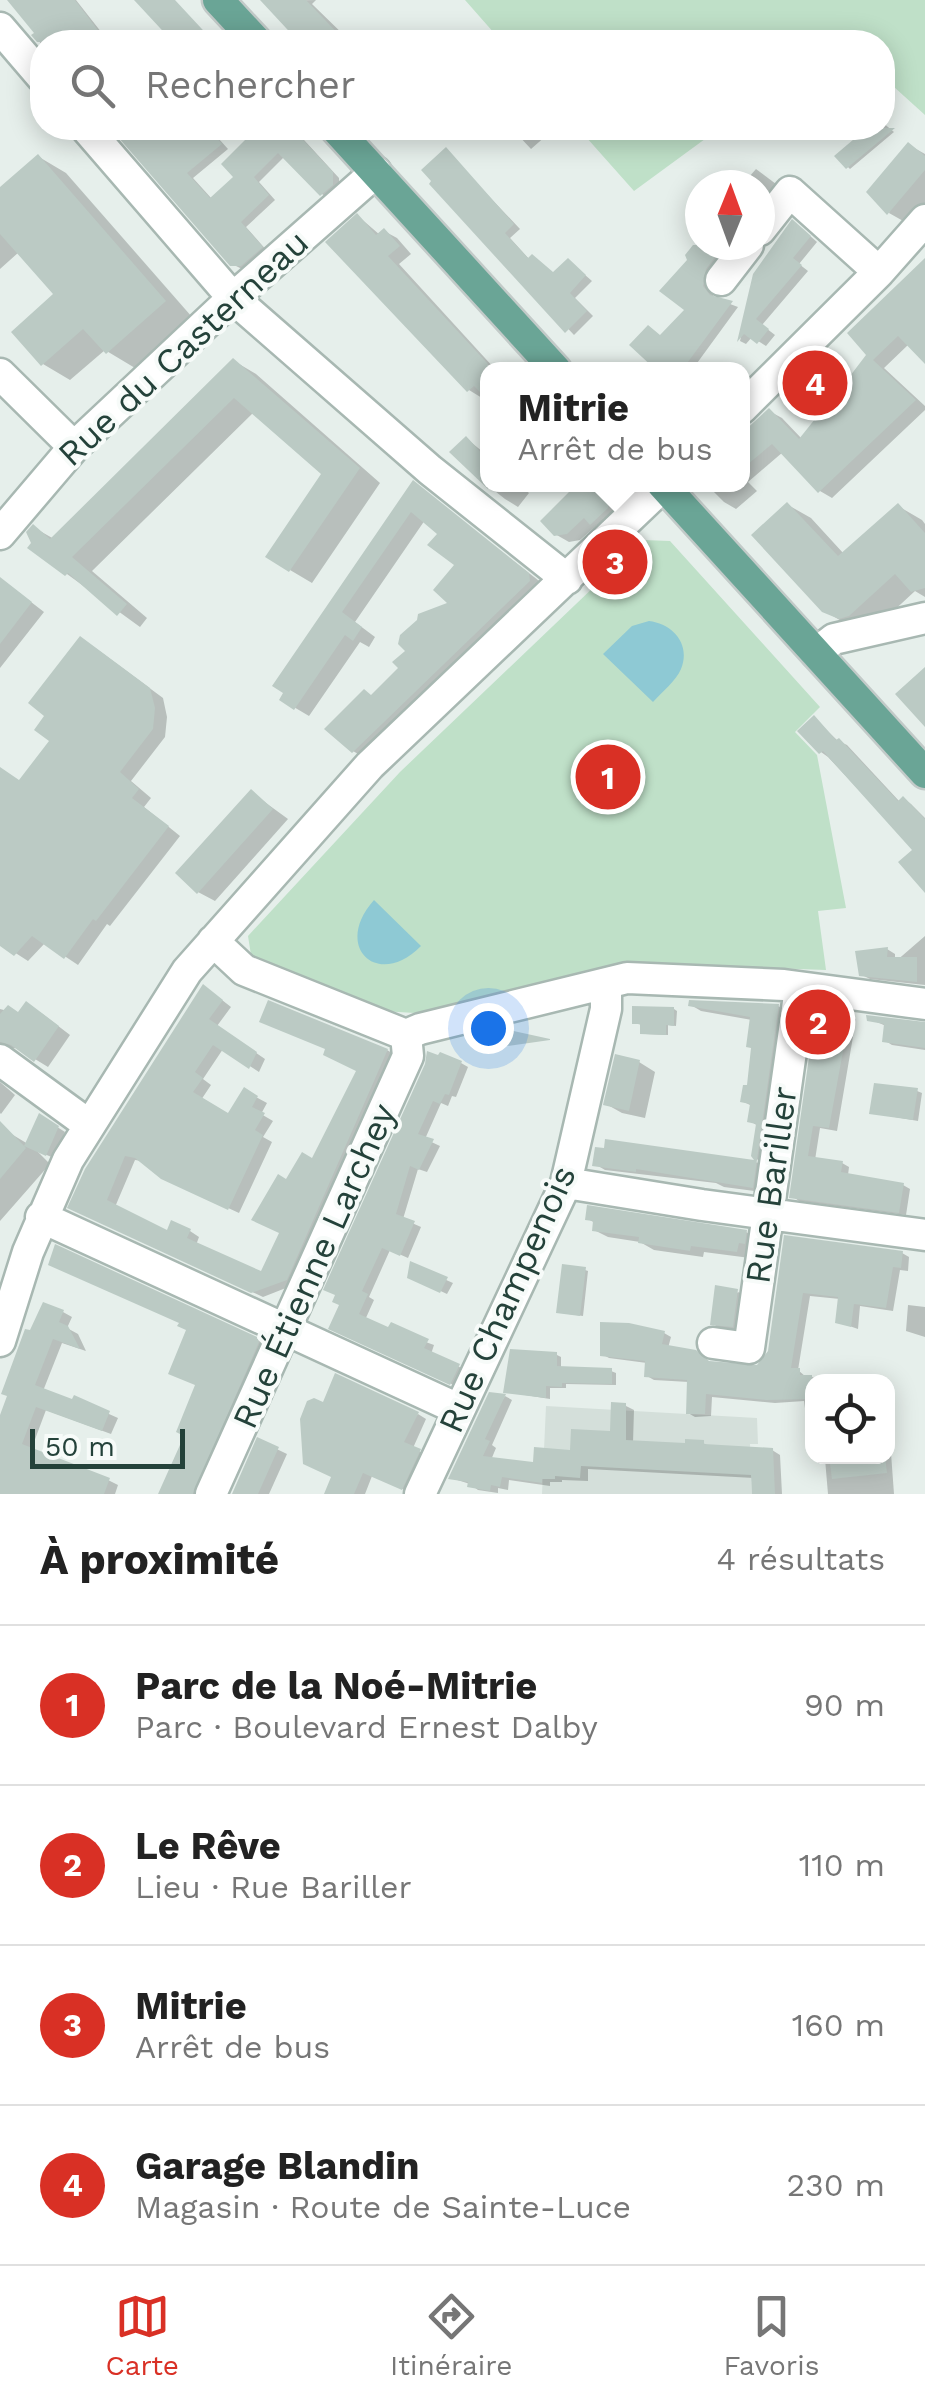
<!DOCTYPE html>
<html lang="fr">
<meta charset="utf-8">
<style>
:root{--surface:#fff;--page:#f2f2f2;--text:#222;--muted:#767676;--line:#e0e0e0;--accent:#d93025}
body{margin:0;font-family:"Work Sans",sans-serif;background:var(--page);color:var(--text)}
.controls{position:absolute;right:30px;bottom:30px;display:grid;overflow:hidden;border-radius:20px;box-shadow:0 5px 25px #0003}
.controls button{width:90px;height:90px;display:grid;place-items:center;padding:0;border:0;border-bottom:2px solid var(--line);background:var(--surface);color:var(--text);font:50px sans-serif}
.compass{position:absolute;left:685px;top:170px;width:90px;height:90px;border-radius:50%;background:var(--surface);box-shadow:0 5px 25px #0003;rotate:1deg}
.scale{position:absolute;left:30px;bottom:25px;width:155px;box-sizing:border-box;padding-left:10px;border:5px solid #24423a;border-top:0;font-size:28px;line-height:35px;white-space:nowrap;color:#24423a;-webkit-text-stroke:8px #f7fbf9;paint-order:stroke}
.you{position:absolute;left:488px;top:1028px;width:35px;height:35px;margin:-25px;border:8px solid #fff;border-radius:50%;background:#1a73e8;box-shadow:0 0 0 15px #1a73e833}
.badge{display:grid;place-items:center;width:65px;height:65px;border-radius:50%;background:var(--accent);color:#fff;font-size:32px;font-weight:700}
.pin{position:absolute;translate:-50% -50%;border:5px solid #fff;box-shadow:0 2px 10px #0006}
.popup{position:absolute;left:480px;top:362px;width:270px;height:130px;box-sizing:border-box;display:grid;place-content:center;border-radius:20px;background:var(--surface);filter:drop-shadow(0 2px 8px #0005);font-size:32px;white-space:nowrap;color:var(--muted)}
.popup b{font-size:38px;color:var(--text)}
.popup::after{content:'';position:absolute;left:50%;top:100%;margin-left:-20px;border:20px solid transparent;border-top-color:var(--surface)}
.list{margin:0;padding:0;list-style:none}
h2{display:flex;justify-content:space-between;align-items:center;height:130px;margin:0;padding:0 40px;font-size:42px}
h2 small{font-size:32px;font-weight:400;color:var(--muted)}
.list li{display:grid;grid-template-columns:65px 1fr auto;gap:30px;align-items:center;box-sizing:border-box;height:160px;padding:0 40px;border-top:2px solid var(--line)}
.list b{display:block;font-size:38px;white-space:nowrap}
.list p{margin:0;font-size:32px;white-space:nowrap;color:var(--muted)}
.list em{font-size:32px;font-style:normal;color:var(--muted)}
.icon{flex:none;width:55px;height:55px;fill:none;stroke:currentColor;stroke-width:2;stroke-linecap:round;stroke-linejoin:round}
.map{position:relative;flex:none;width:925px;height:1494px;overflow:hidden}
.search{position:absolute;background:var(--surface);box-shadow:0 5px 25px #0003;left:30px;right:30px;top:30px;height:110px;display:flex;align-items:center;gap:25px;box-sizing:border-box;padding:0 35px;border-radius:40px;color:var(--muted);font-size:38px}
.sheet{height:770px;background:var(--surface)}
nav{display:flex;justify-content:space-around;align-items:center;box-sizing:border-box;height:140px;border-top:2px solid var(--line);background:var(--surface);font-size:28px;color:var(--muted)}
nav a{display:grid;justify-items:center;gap:5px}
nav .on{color:var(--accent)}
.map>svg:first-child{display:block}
</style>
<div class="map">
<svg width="925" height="1494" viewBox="0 0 925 1494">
<rect width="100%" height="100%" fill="#e6efeb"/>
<path fill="#d4dfda" d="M546,1406L757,1418L758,1444H750L752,1494H542Z"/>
<path fill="#bfe0c8" d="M465,0H925V115L883,77L882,42H844L840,39L834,42H502Z
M578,128H720L634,191Z
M643,540L670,541L820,707L795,732L817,755L846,908L818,911L826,970L629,963L415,1013L382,1011L251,955L248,936L400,772Z"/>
<path fill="#8ec9d4" d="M649,621C673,624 691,644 681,669C676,681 662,692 653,702L603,654L632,626Z
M374,900L421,946C378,990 332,947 374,900Z"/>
<path fill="#0003" d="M10,0H76L109,42L42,45L35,36L38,33Z
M316,0L312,4L351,42H302L264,1Z
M882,122L894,132L850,169L837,156L871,128H882Z
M114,128H209L228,149L193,178L212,199L236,177L224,164L260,128H293L339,178V189L329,199L322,194L285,156L259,182L275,200L246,227L268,252L249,269L240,268L232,264Z
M380,128H421L408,139L394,137Z
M526,128H555L531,149L517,134Z
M909,145L925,154V211L912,226L889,213Z
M446,151L520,229L510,238L530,260L555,274L569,261L592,281L575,298L593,316L574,335L432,184Z
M39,157L66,173L192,317L135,368L105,350L70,380L43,364L57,295L19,252L0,269V191Z
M756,169L780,187L760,214V185H742Z
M358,216L380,235L384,231L397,238L411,254L399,264L495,369L500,370H488L486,394L482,398L469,390Z
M800,227L817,242L799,264L808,271L762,325L775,335L766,346L752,337L746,344L740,341L756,275Z
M700,240V245H737L709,281L714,298L738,307L692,370H659L662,337L688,310V255Z
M925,260V360L909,344L884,368L925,406V410L832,498L820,491L783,452L748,482L757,491L736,509L724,502L713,491V484H742V437L769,411L782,418L802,439L822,413L831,367L849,380L869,355Z
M234,361L256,374L380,483L312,583L290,570L324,474L254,412L92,571L147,618L140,627L67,574L33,527L54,539Z
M467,439L488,456V484H525L522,487L529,493L518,507L505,499L472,473Z
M413,483L543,584L368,760L353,751L373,697L402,668L419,621L451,603L458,564L440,533L425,520L355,622L375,637L369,647L360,642L309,716L282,700Z
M574,484L625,485L620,515L605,530L597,525L580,540L569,542L555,534L577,487Z
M788,505L811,518L844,554L898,506L922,520L925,524V597L915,591L874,629L848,625L823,610Z
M0,578L44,612L0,668Z
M94,647L163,698L167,717L165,737L131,781L151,798L144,807L180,836L110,926L107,924L78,965L45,943L28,961L0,943V777L21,783L52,741Z
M814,718L838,741L847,745L900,802L904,799L911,804L925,818V888L916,851L828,757L821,752Z
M251,792L288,819L215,901L198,892Z
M925,936V985L870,979L862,975L887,949L895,954V962Z
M213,993L231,1007L217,1026L265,1059L259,1072L223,1049L203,1079L211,1085L201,1100L227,1115L245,1091L267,1103L261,1114L273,1121L263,1137L272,1142L239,1213L174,1183L142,1161L135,1160L115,1207L168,1233L190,1231L199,1237L196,1245L262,1274L282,1233L287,1182L313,1161L387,1050L397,1056L296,1284L263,1297L80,1213Z
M691,1005L778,1006L788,1012L762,1192L724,1187L716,1183L605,1170L595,1164L606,1151L607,1142L760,1163L754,1155L758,1126L750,1121L752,1106L742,1101L749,1088L753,1049L752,1020L701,1011Z
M0,1009L19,1014L40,1012L70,1035L48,1067L17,1048L7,1049L0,1054Z
M674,1009L677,1011L676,1026L668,1025V1035L645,1034L642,1025L634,1023Z
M818,1011L849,1015L856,1019L837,1131L820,1128L815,1160L842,1163L849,1167L848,1175L903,1185L910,1189L906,1215L799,1201L792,1196Z
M870,1019L925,1025V1050L892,1045L884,1040L886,1026Z
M639,1062L655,1072L645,1118L622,1113L606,1104Z
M461,1063L468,1067L456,1097L452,1096L448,1106L441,1103L425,1139L440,1146L427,1172L418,1169L403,1219L421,1227L408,1258L390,1250L369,1297L374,1300L365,1320L434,1345L431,1354L466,1370L458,1387L339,1332L428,1064Z
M0,1082L15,1095L1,1114L0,1113Z
M917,1091L922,1093L918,1121L872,1113Z
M40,1116L65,1132L54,1158L37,1151L50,1164L0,1221V1139L8,1132L28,1144Z
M588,1219L746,1232L759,1240L750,1258L704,1252L703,1257L654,1250L640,1242L608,1237L594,1230L595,1223Z
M786,1238L902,1253L909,1257L908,1271L900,1270L893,1311L860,1306L858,1329L838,1322L840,1299L810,1296L798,1370L806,1377H855L862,1382H812V1419L806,1416L804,1401L775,1403L712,1397L711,1416L695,1417L688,1413L689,1382L654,1380L647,1376V1363L609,1358L602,1354L664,1333L671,1337L668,1348L712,1364L748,1369L765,1362L770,1351Z
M412,1265L453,1283L447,1294L417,1280Z
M585,1270L588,1271L583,1316L562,1313Z
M738,1292L745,1296L740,1330L720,1328L713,1324Z
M908,1305L925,1307V1337L906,1331Z
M63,1312L72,1317L67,1328L78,1334L86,1351L62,1343L43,1391L73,1403L75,1399L118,1418L111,1434L46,1410L31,1450L108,1480L118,1485L115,1494H0V1423L31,1333Z
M256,1339L266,1345L203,1494H160Z
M557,1355L561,1357V1369L611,1371L616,1373V1385L566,1384V1388H550V1399L506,1392Z
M505,1396L512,1400L492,1445L496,1448L491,1460L535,1465L572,1453L612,1434L626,1406L634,1410L633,1443L688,1446L703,1443L710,1447L772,1450L780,1455L782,1494H754V1478L588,1469V1481L562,1480V1482H550V1486L509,1480L508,1490L498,1488V1493L478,1490L470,1484L451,1478Z
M418,1414L426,1419L413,1448L428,1456L412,1493L372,1476L365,1494H327Z
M258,1440L287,1454L269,1494H234Z
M888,1451L891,1453L894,1494H828L825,1459L888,1456Z"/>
<path fill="#bbcac4" d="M7,0H75L107,42H37L31,35L34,33Z
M134,0H175L214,42H173Z
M260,0H306L346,42H299Z
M129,128H208L222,144L187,173L210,198L233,177L221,164L257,128H292L333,172V185L320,196L278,153L254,177L269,195L241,222L263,247L241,266H230L118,137Z
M867,128H895L846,169L834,156Z
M908,142L925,156V170L887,215L866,192Z
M446,147L514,224L505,233L528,258L532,254L553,272L568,258L586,275L570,293L587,311L565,333L429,184L431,181L421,170Z
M38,154L166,301L106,354L83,329L41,366L11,332L53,294L0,234V187Z
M357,213L376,235L384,228L400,246L388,256L488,364V400L474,386L467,392L325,242Z
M792,219L811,236L793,258L802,265L756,319L769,329L757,344L744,334L737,342L753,274Z
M693,245H724L706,269L703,286L710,295L733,301L682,370H656L629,345L648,325L660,335L684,310L659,291L687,260L685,255Z
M925,258V364L898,336L873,360L916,400L818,493L772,444L742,469V433L769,408L799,439L819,414L799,394L831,364L847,380L866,355L847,333Z
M233,358L360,468L289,572L265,557L321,474L234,398L72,557L127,604L117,616L68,573L65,576L27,548L31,543L26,532L33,524L50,539Z
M466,436L488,460V489L449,452Z
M413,480L529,573L530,581L352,753L324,729L364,689L371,695L398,668L392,662L405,651L398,644L400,635L417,620L418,614L447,603L433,590L454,565L427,545L437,534L411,512L342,612L362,627L353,641L345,635L294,710L279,700L283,693L272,686Z
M577,484H611L608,508L590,525L584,518L567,534L554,536L540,521Z
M787,502L838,556L898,503L925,533V588L911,592L895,574L849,616L839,619L822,612L751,535Z
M0,577L32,602L0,644Z
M80,636L150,688L155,708L153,729L120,772L139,789L132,798L169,826L96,921L93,919L64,959L32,936L14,956L0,946V767L19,780L49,741L34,730L44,716L28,703Z
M925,667V727L895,694Z
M814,715L836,740L839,738L898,801L903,796L925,819V893L898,862L912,850L823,751L819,754L797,731Z
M251,789L273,809L197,894L175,873Z
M888,947L887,957H917V982L859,976L855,951Z
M203,984L223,1000L209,1019L257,1052L249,1069L213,1045L195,1072L203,1078L193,1092L228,1113L244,1087L258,1096L252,1107L265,1113L255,1130L263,1135L228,1210L161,1179L135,1158L125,1156L107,1200L167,1230L171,1220L191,1229L187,1238L261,1271L279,1233L251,1220L278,1174L286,1179L302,1152L312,1158L356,1071L323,1055L325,1049L259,1022L268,1000L388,1049L287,1280L251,1293L67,1208L85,1169Z
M689,1000L779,1004L753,1188L636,1169V1172L592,1166L595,1147L604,1148L605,1139L754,1160L751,1156L756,1124L747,1122L750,1104L740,1102L743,1085H747L751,1048L746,1047L750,1017L688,1006Z
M26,1001L59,1026L34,1062L11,1045L0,1042V1014L8,1005L18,1012Z
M632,1006L674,1007V1026L666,1025V1035L640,1034V1024H632Z
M816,1008L850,1013L829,1128L813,1126L808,1156L843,1161L841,1172L904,1183L899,1213L789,1198Z
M866,1015L925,1022V1048L882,1042L884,1024L867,1021Z
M509,1030L550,1039V1040L500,1047L497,1032Z
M427,1051L438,1055L440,1052L462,1061L449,1095L445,1094L440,1104L433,1101L418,1134L434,1139L419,1170L410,1166L396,1214L415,1221L400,1256L382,1248L362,1291L368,1294L359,1314L388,1327L391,1322L429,1339L424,1348L460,1364L450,1385L328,1329L339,1305L332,1302L335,1295L323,1290L425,1064Z
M615,1054L640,1060L629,1111L603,1105Z
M874,1083L918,1088L913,1120L869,1114Z
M39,1113L59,1126L46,1156L24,1146Z
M0,1121L26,1148L0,1179Z
M587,1205L747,1230L745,1244L739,1243L737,1252L691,1246L690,1251L638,1243L639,1237L592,1231L593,1221L585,1220Z
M784,1235L903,1251L901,1268L893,1267L886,1308L854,1304L851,1327L835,1323L838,1297L803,1293L791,1368H800V1375H812V1399L766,1400L706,1394L705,1414H686L687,1380L644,1377L645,1361L600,1356V1322L629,1323L665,1331L662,1344L696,1350L709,1361L757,1365L768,1351Z
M55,1244L257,1337L259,1342L193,1494H158L184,1436L176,1432L195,1385L168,1374L186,1330L177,1326L179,1323L48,1265Z
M410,1261L448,1277L440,1293L407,1278Z
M562,1264L586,1267L580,1316L556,1313Z
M715,1285L738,1289L733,1327L710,1325Z
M43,1302L64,1310L59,1322L68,1326L80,1349L53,1339L35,1385L72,1399L74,1395L110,1411L102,1431L36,1407L22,1444L110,1478L104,1494H0V1415L7,1396L1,1394L25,1329L30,1330Z
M510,1349L557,1352V1366L612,1368V1384L562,1383V1387L546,1386V1398L503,1393Z
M335,1373L419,1412L404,1442L421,1449L402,1490L363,1473L354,1494H324L331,1477L303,1464L300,1419L307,1401L314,1398L323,1402Z
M489,1392L506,1394L485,1439L490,1441L483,1456L533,1462L534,1447L570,1450L571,1429L610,1431L611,1402L626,1403V1440L685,1443V1439L704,1440V1444L773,1448L775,1494H752L751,1475L581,1466L580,1478L555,1476V1479H542V1483L502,1477L500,1487L491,1485L490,1491L467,1487L468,1482L448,1479Z
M257,1437L279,1447L258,1494H232Z
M829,1456H885L887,1473L832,1479Z"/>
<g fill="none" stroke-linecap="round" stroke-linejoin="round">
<g stroke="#a8b8b2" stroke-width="35">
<path id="minor" d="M0,28L42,77
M86,128L233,298L430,470L567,579
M760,230L790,192L879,272
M721,280L748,245
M0,374L74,447
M742,408L879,272L925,220
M0,534L74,447L233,298L376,172
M816,653L834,639L925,618
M213,941L244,970L406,1035L420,1029L627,978L784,985L925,1004
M0,1060L89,1125
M566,1183L702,1205L925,1235
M41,1217L458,1409
M0,1341L28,1252L68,1160L187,971L370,765L665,484
M713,1343L749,1348L800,988
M211,1494L408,1056L406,1035
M420,1494L566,1183L606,1009V984"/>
</g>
<g stroke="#c2cac8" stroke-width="35">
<path id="major" d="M218,0L257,42
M335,128L556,370
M662,484L925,773"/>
</g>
<use href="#minor" stroke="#fff" stroke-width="30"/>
<use href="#major" stroke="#6aa596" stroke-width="30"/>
</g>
<g text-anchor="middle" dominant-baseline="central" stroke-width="8" stroke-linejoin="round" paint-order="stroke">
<g font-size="35" fill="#24423a" stroke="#f7fbf9">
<text transform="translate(183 348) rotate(-43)">Rue du Casterneau</text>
<text transform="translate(771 1185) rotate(-82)">Rue Bariller</text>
<text transform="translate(314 1266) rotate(-66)">Rue Étienne Larchey</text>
<text transform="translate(507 1299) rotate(-66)">Rue Champenois</text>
</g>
</g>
</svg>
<div class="controls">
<button><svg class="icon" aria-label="locate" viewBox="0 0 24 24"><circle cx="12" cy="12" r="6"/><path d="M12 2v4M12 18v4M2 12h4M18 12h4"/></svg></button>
</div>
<svg class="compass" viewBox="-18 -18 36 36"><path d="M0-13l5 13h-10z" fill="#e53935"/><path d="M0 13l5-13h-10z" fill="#767676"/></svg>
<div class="scale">50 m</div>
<div class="you"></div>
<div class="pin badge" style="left:608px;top:777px">1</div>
<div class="pin badge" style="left:818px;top:1022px">2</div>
<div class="pin badge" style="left:615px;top:562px">3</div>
<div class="popup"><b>Mitrie</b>Arrêt de bus</div>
<div class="pin badge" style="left:815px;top:383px">4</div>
<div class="search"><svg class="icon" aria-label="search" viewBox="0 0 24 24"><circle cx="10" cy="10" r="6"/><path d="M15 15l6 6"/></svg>Rechercher</div>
</div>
<section class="sheet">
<h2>À proximité<small>4 résultats</small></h2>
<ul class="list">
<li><span class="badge">1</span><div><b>Parc de la Noé-Mitrie</b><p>Parc · Boulevard Ernest Dalby</p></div><em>90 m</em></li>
<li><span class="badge">2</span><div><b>Le Rêve</b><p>Lieu · Rue Bariller</p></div><em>110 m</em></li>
<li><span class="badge">3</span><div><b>Mitrie</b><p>Arrêt de bus</p></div><em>160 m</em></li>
<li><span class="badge">4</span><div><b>Garage Blandin</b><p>Magasin · Route de Sainte-Luce</p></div><em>230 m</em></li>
</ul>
</section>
<nav>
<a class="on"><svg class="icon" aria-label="map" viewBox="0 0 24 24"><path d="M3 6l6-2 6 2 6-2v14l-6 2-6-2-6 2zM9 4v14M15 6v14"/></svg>Carte</a>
<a><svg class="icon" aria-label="directions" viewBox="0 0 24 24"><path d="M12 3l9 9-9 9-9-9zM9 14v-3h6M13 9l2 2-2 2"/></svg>Itinéraire</a>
<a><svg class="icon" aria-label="saved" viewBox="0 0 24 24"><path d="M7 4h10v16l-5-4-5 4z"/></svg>Favoris</a>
</nav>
